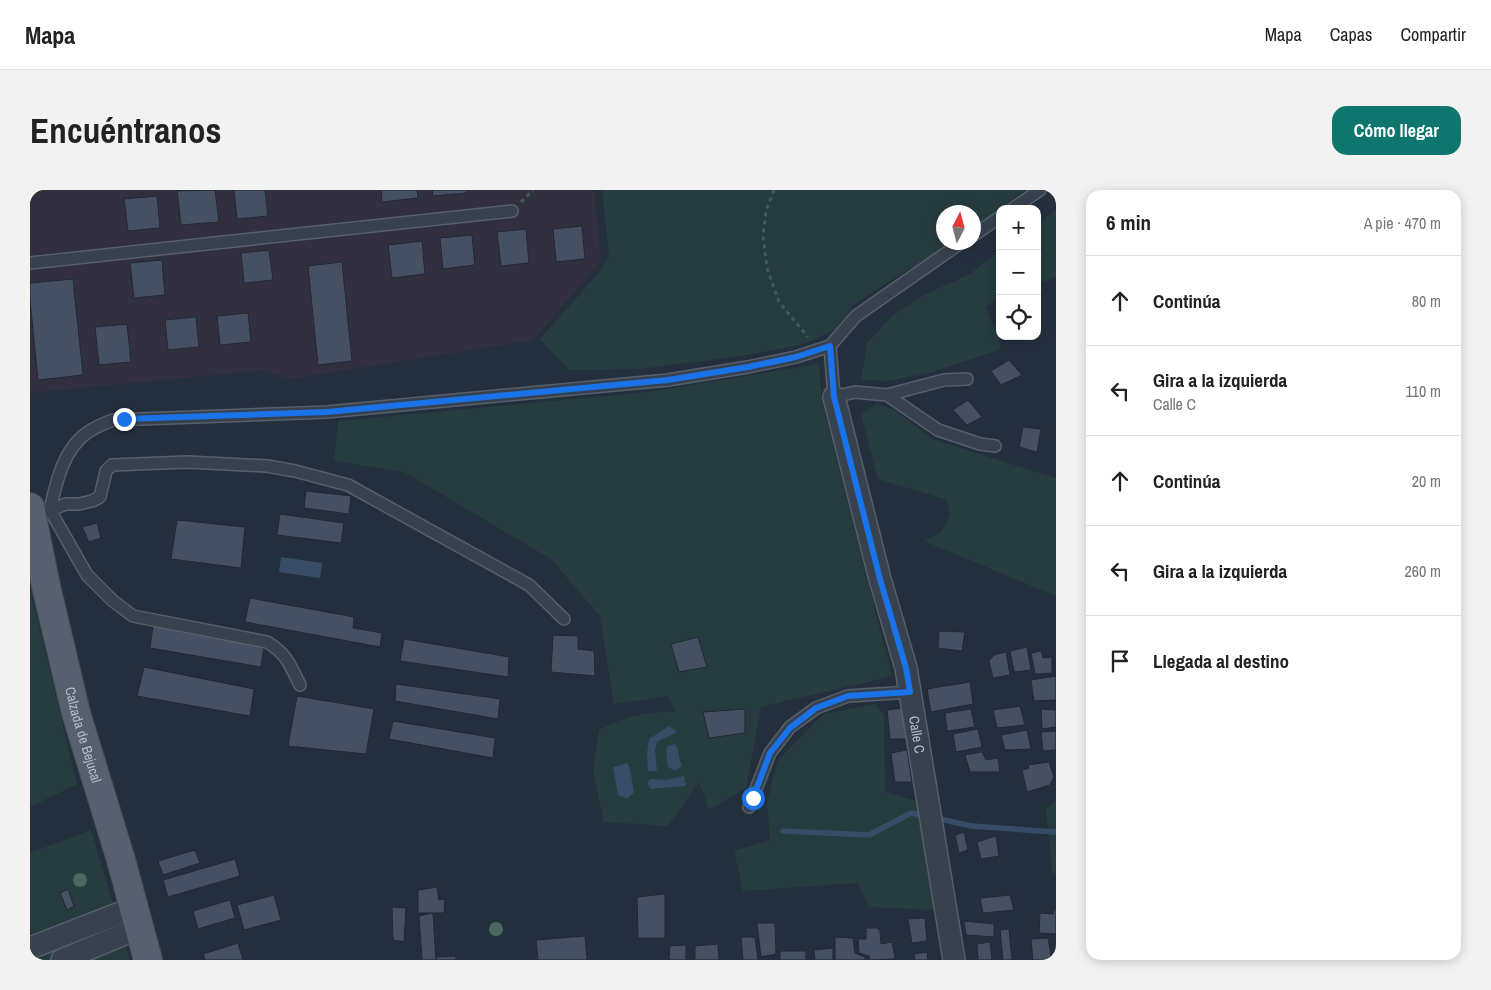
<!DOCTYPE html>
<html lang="es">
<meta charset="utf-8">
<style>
:root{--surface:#fff;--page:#f2f2f2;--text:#222;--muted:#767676;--line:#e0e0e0;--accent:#0f766e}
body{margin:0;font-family:"Archivo Narrow",sans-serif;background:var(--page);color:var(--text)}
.controls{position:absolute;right:15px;top:15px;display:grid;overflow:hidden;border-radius:10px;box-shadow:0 2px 12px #0003}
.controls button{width:45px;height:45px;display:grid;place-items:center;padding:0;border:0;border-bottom:1px solid var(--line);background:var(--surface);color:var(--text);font:25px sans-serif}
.compass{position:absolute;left:906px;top:15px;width:45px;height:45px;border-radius:50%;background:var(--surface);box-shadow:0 2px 12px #0003;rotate:6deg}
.stop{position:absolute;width:15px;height:15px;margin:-11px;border:4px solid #1a73e8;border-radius:50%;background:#fff}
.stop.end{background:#1a73e8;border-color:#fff;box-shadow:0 1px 5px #0008}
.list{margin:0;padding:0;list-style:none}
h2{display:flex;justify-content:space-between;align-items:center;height:65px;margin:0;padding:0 20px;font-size:21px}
h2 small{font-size:16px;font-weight:400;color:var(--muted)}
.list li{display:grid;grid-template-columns:32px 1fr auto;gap:15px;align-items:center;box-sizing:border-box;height:90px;padding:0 20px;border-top:1px solid var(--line)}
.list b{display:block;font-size:19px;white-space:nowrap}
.list p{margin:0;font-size:16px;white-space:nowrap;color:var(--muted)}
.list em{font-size:16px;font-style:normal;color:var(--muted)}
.icon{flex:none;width:28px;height:28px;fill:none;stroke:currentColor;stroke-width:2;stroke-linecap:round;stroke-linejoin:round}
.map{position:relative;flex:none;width:1026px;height:770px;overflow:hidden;border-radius:15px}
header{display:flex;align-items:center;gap:30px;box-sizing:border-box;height:70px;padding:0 25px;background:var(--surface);border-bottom:1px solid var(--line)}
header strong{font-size:24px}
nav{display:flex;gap:28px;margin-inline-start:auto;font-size:18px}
.intro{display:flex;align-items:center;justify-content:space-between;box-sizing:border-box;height:120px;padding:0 30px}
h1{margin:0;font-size:35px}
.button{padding:12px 22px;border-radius:15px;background:var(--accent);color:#fff;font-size:18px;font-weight:700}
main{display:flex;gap:30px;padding:0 30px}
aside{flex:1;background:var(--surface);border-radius:15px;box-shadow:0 2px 12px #0003}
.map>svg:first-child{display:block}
</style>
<header>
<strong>Mapa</strong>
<nav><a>Mapa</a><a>Capas</a><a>Compartir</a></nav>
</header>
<div class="intro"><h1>Encuéntranos</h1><a class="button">Cómo llegar</a></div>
<main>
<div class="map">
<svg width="1026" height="770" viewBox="0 0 1026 770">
<rect width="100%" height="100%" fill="#242f3e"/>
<path fill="#32303f" d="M0,0H564L571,71L503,150L259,189L235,180L0,203Z"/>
<path fill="#263c3f" d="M572,0H995L944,38V22H914V52L922,53L852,96L824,115L804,140L774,154L712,166L610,179L539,180L510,149L573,78L579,66Z
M1026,20V87L1007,94V33Z
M970,61V109L955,117L968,144L971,159L899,183L857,191L831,190L837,153L862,126L894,105L940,84Z
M789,174L792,211L862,486L731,517L716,598L679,620L669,592L638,636L574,632L563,581L569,540C595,526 615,521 645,522L638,506L584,514L570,426L521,369L374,282L304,271L308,231L618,202Z
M846,213L868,222L902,249L1026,288V406L894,351L911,343L920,325L917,310L848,289L831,225Z
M0,399L47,594L0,617Z
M845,514L854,525L855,602L886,611L906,720L839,717L828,693L713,701L704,661L740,650L737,613L747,571L794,524Z
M1026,610V683H1022L1016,619Z
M61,640L100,770H10L0,738V663Z"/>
<path fill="#394c67" d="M251,367L292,373L290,388L249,382Z
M639,536L647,542L627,552L625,560L627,581H618L617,563L619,549Z
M645,554C650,560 648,569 652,576L645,581L638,577L636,560L638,556Z
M597,573L600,579L604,602L597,609L588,605L583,577Z
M654,586L656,596L621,599L617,593L621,589L636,590Z"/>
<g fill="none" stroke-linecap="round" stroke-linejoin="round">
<path stroke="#394c67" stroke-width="5.5" d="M906,628L941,636L1026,642
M753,641L839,645L881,623L895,626"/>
</g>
<path fill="#455162" stroke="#1f2835" d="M185,0L189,32L151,35L147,1Z
M204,0H235L238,26L207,29Z
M351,0H387L388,8L352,12Z
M402,0H437V3L403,6Z
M127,6L130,38L98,41L94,9Z
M552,36L555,69L526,72L523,39Z
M496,39L499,73L471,76L467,42Z
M442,45L445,75L413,79L410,48Z
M392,51L395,84L362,88L358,55Z
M239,60L243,90L214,93L211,63Z
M132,70L135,105L104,108L100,73Z
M312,72L322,171L288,175L278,76Z
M43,89L53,185L8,190L0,110V93Z
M218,123L221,152L190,155L187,126Z
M166,127L169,157L138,160L135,130Z
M97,134L101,172L69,175L65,137Z
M979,170L992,185L971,195L961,181Z
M938,210L952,227L937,235L923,220Z
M993,237L1011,239L1007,262L989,257Z
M276,301L321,306L319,324L274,318Z
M250,324L314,333L311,353L247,345Z
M147,330L215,337L211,378L141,369Z
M67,333L71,348L59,352L52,337Z
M220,408L324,427L323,438L352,443L350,457L215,432Z
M123,435L234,454L231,477L120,458Z
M909,441L935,442L932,461L908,458Z
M523,445L548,446V459L564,461L565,486L521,482Z
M668,447L677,477L649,482L641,454Z
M374,449L479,467L478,487L370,471Z
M997,457L1001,480L984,482L980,461Z
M1011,461L1013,468L1022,467V483L1005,484L1001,463Z
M976,462L980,485L963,488L959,471L964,465Z
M114,477L224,499L220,526L107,506Z
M1026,486V510L1004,511L1001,490Z
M940,492L943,514L901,522L897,499Z
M366,494L470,509L468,529L365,511Z
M267,506L344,519L336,564L258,556Z
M990,516L995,535L967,538L963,520Z
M873,518L877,549H860L857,520Z
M715,519V543L679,548L673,522Z
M941,519L945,537L917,541L915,523Z
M1011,519L1026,520V537L1012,539Z
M363,531L465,548L463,568L359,549Z
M948,539L952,557L926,562L923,544Z
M997,540L1001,559L975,560L971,545Z
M1026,541V560L1013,561L1011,542Z
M877,560L882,592H865L861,563Z
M952,562L956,570L968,568L970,582H940L935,565Z
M1019,572L1024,587L1020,595L997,602L992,580L999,578L998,575Z
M934,642L938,660L929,663L925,645Z
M966,646L969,666L951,669L947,652Z
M165,660L170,673L133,685L128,671Z
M205,669L210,686L138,707L133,690Z
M407,697L409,710L415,709L414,723H388V700Z
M38,699L44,716L37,720L30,703Z
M635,704V748H608L607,707Z
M244,705L251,730L214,740L207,715Z
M980,705L984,720L953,723L950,708Z
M200,710L205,728L168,739L163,721Z
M362,717L376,718L374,752L363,750Z
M1025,718H1026V744L1009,743L1010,723L1023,724Z
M403,723L406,770H392L389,726Z
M895,728L897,751L882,753L878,729Z
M934,731L964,734V747L936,745Z
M727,733H745L746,764L731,767Z
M836,738H847L850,741L851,754L862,752L865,769L840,770L839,766L829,763L828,749H836Z
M979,739L982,770H973L970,740Z
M555,746L557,770H508L506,750Z
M711,747H725L728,770H713Z
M805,747L823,748L825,763L835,767V770H805Z
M1018,748L1022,770H1003L1001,749Z
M960,752L962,770H948L947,754Z
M208,753L213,770H175L173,764Z
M688,754L689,770H665V756Z
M656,755V770H639L640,756Z
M803,758V770H785L784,760Z
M750,761H776V770H750Z
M897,762L898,770H885L884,764Z
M426,766V770H406V767Z"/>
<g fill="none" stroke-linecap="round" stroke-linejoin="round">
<g stroke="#565f6c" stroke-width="14">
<path id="lane" d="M982,19L1010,0
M944,45L970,27
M0,73L482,21
M800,156L804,207L825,202L857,205L908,240L950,254L965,256
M857,205L914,190L937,189
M15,322L36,314H49L62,311L70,307L76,281L82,275L157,272L237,276L265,281L318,295L499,395L534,429
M270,495C260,475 257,464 237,452L103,426L83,411L57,385L20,320C26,293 33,259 58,242C66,237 75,233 83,230L297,222L638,190L718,177L766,167L800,156L826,126L932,52
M719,617L740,563L760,537L786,518L818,506L880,502"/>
</g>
<g stroke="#565f6c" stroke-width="24">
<g id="street">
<path id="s1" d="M804,207L850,389L876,478L924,770"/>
<path d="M0,758L103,718"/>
<path d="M32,770L109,738"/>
</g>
</g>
<g stroke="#414a57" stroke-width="30">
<g id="primary">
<path id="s2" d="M0,317L16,396L46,523L91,670L118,770"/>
</g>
</g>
<path stroke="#44595c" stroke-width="3" stroke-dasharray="4 4" stroke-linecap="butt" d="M744,0L736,21L733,46L737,78L749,112L778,147
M491,12L503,0"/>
<use href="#lane" stroke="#38414e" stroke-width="11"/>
<use href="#street" stroke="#38414e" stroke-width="21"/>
<use href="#primary" stroke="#56606e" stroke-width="28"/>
</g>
<g fill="#4b6a5d">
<circle cx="50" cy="690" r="7"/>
<circle cx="466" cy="739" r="7"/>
</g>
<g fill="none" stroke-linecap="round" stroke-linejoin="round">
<path stroke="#1a73e8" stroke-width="6" d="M94,229L297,222L638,190L718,177L766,167L800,156L804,207L850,389L876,478L880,502L818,506L786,518L760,538L740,563L723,608"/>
</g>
<g text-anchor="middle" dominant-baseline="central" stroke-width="4.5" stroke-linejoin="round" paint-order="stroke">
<g font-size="14" fill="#b4bcc9" stroke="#1d2633">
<text stroke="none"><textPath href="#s2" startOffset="234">Calzada de Bejucal</textPath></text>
<text stroke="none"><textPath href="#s1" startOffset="348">Calle C</textPath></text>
</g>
</g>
</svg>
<div class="controls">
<button>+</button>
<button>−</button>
<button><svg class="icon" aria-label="locate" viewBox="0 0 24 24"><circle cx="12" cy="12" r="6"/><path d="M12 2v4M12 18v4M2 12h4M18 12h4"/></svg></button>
</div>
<svg class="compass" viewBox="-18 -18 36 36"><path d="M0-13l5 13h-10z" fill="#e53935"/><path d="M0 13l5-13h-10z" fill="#767676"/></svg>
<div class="stop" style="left:723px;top:608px"></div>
<div class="stop end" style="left:94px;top:229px"></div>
</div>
<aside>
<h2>6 min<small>A pie · 470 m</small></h2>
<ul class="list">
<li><svg class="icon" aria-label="ahead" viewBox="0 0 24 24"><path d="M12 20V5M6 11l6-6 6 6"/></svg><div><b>Continúa</b></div><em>80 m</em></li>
<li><svg class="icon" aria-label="left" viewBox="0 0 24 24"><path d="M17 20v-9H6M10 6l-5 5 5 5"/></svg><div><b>Gira a la izquierda</b><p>Calle C</p></div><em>110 m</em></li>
<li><svg class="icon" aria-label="ahead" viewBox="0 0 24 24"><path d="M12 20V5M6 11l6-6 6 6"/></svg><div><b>Continúa</b></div><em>20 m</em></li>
<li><svg class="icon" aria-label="left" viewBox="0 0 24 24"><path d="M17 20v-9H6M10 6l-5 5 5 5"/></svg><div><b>Gira a la izquierda</b></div><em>260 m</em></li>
<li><svg class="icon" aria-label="arrive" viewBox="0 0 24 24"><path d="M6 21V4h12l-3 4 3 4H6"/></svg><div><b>Llegada al destino</b></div></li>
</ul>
</aside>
</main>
